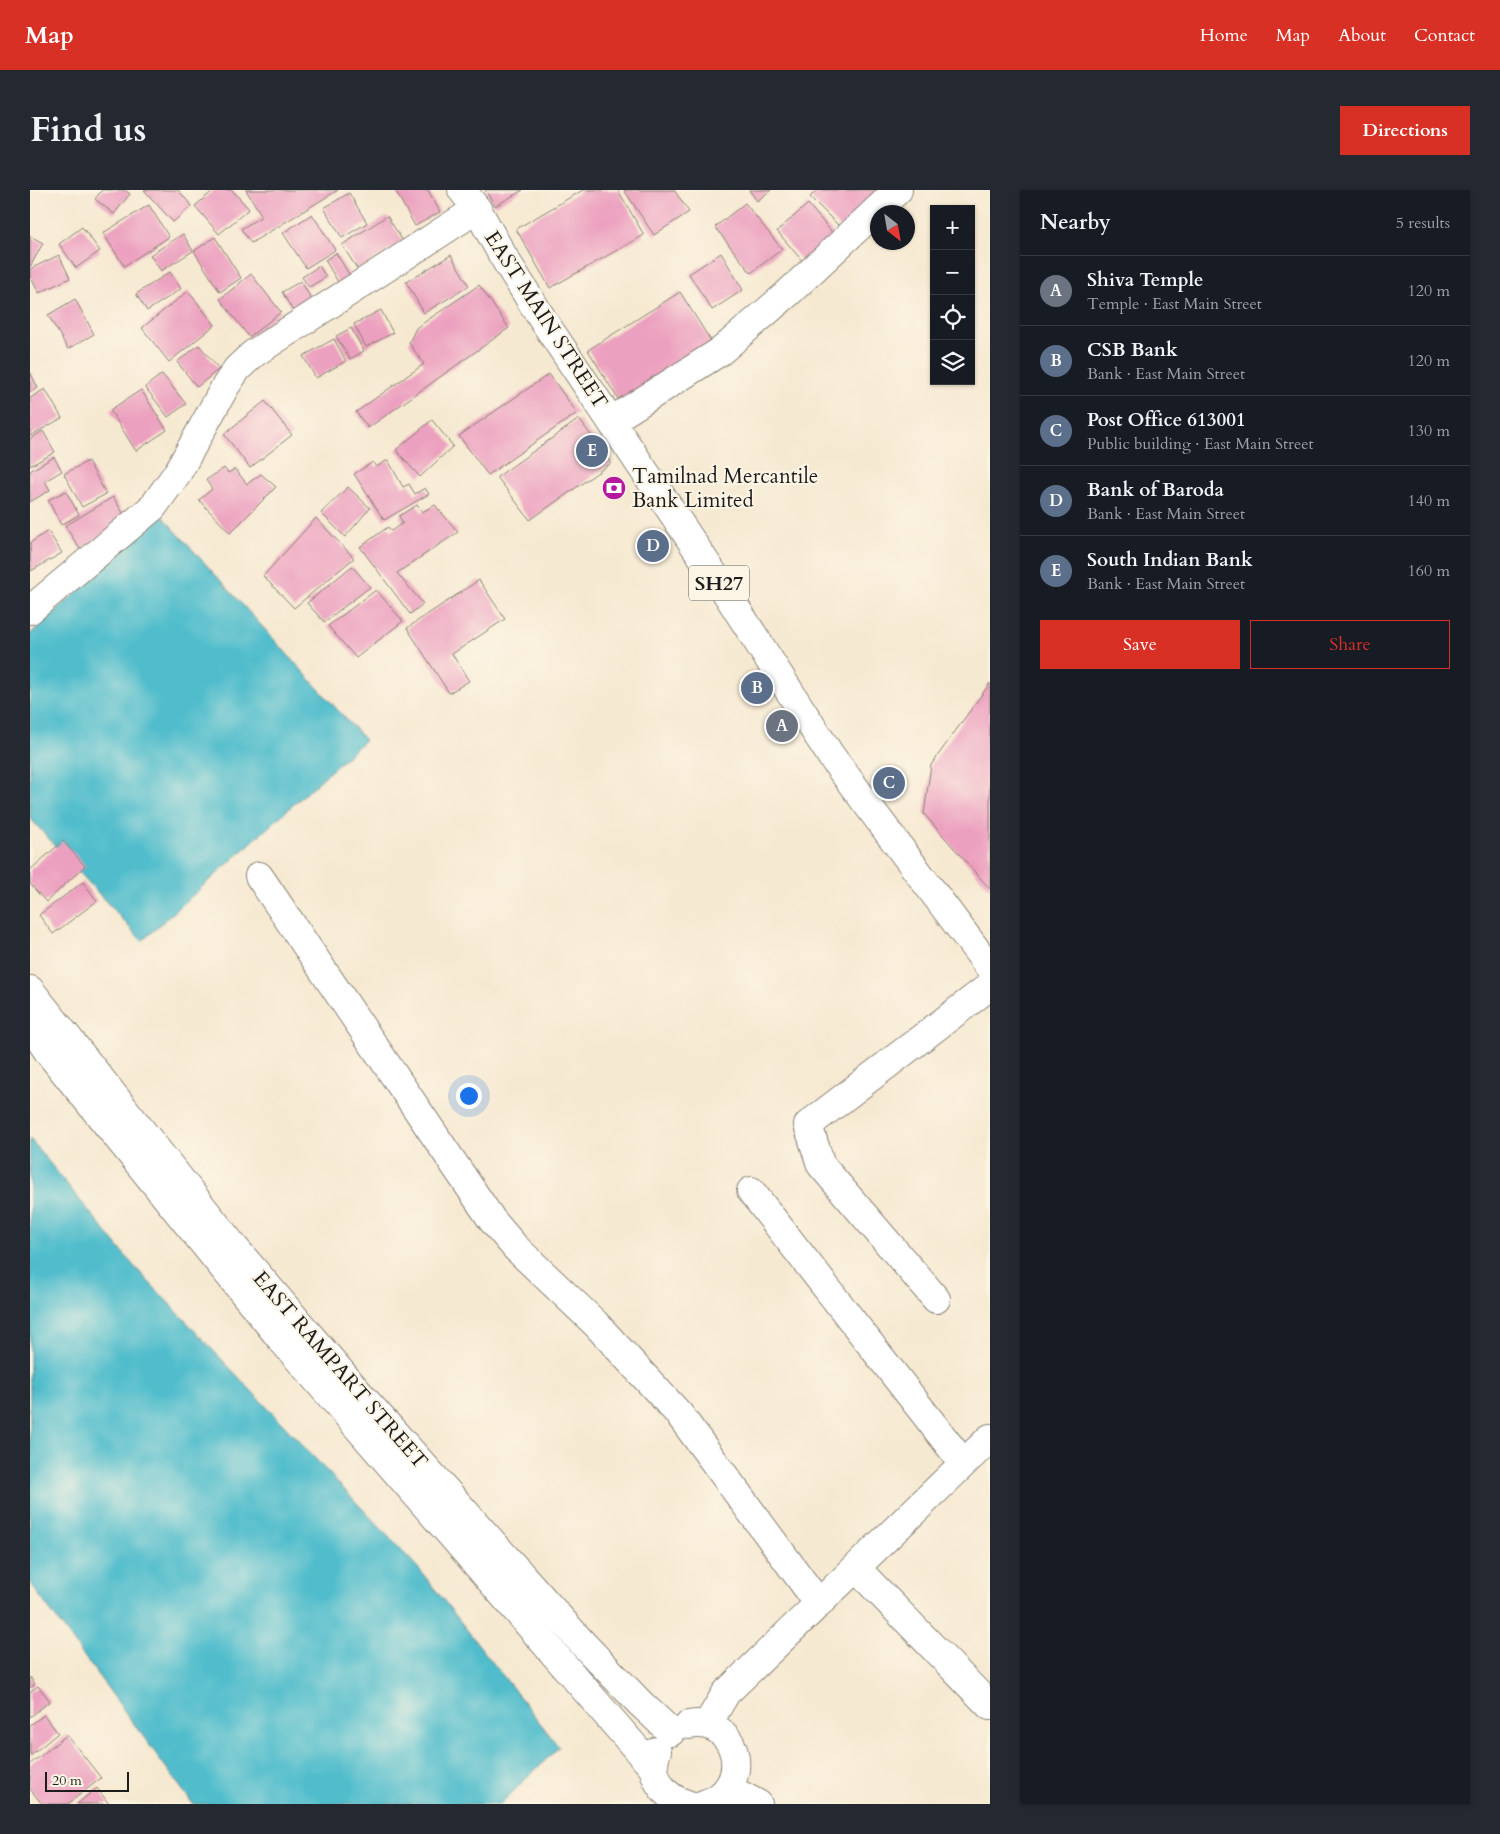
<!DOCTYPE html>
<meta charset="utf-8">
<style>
:root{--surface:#171b24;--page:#242831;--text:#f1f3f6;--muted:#9ea1a6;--line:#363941;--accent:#d93025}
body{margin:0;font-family:Cardo,serif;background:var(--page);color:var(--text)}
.controls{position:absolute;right:15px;top:15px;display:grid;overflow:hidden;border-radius:0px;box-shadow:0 1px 4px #0004}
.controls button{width:45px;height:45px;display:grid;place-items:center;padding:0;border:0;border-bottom:1px solid var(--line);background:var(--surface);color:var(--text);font:25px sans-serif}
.compass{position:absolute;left:840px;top:15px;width:45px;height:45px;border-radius:50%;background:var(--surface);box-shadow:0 1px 4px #0004;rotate:149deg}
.scale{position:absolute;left:15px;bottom:12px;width:84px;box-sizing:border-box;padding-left:5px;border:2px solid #1c1c1c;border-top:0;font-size:14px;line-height:18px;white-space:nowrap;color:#1c1c1c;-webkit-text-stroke:4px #fcf5e5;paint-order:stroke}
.you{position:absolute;left:438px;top:905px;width:18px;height:18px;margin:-12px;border:4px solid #fff;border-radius:50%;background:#1a73e8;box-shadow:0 0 0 8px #1a73e833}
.badge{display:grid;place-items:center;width:32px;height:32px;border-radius:50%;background:var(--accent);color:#fff;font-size:16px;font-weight:700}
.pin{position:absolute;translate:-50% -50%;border:2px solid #fff;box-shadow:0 1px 5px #0006}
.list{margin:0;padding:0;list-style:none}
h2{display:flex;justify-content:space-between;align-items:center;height:65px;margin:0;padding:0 20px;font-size:21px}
h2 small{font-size:16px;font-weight:400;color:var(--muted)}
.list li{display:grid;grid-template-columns:32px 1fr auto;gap:15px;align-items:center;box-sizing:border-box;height:70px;padding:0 20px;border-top:1px solid var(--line)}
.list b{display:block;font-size:19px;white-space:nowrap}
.list p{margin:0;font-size:16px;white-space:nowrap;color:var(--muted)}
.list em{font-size:16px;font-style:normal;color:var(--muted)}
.actions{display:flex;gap:10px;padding:15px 20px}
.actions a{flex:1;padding:11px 0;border:1px solid var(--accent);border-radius:0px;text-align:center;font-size:18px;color:var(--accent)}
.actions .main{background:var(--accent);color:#fff}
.icon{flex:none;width:28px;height:28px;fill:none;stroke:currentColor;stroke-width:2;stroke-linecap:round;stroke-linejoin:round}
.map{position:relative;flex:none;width:960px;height:1614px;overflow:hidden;border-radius:0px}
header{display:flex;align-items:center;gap:30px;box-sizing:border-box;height:70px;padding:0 25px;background:var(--accent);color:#fff}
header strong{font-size:24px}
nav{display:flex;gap:28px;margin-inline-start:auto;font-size:18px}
.intro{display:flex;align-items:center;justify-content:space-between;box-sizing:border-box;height:120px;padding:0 30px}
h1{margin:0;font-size:35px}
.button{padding:12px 22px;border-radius:0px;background:var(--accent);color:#fff;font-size:18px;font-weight:700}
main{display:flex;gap:30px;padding:0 30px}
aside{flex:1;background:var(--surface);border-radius:0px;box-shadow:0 1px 4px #0004}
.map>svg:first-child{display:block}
</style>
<header>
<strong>Map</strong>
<nav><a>Home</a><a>Map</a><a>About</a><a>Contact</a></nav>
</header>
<div class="intro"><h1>Find us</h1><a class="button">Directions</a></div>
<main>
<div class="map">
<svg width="960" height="1614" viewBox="0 0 960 1614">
<rect width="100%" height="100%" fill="#fcf5e5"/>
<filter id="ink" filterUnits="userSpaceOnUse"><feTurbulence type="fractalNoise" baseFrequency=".02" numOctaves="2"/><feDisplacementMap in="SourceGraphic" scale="10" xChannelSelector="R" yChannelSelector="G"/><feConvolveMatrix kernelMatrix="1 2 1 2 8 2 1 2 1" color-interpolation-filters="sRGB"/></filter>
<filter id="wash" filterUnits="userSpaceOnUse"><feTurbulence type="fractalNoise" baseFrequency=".0096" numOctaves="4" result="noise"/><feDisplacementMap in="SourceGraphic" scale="20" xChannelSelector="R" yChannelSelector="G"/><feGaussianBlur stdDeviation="1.12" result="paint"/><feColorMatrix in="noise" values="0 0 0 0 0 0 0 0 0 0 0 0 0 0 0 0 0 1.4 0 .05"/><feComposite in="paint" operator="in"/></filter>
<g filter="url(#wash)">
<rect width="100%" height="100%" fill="#f6e9d1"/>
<path fill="#51bdcc" stroke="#366c74" d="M132,326L335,550L112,751L0,628V444Z
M0,949L103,1075L389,1379L529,1557L470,1614H163L0,1393Z"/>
<g id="blocks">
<path fill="#eca0bf" d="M72,0H95L100,4L84,24L65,9Z
M114,0H148L162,16L143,32Z
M184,0H202L219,19L189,44L165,16Z
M216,0H308L221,53L211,39L232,26Z
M365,0H398L410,22L385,36Z
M455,0H493L465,16Z
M553,0H588L614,45L520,98L486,39Z
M594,0H644L659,22L624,45Z
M719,0H741L727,11Z
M787,0H848L813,40L780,7Z
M319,3L337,33L312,48L294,18Z
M715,13L752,59L721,83L685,37Z
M778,14L805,46L774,73L747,41Z
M119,15L139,47L94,76L73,43Z
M282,24L305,60L276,78L253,43Z
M357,26L373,51L328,80L312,55Z
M52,37L70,61L46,78L29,54Z
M153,44L163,61L131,81L120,65Z
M0,46L13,53L0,77Z
M185,47L211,88L190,102L164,61Z
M306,63L322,89L311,97L295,70Z
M691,63L713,100L682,120L659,84Z
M29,65L40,88L9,103L0,86V79Z
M421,65L439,96L394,123L376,92Z
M289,76L296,87L279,97L272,87Z
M140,82L151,99L117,121L106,104Z
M221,84L251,122L219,147L190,109Z
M271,91L286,117L267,128L252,102Z
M449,95L479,138L338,238L326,222L394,174L379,153L386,138Z
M158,101L185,135L139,172L112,138Z
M650,102L686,159L593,217L558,160Z
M45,109L64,144L38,159L18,125Z
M351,120L363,143L336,157L324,134Z
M321,138L334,161L320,169L306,146Z
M304,149L316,171L286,188L273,166Z
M169,155L189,179L167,197L147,172Z
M0,182L8,198L0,202Z
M132,184L156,214L138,227L115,197Z
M519,184L547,223L458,285L429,246Z
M15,199L32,228L0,246V208Z
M111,200L137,240L106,261L80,220Z
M235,211L262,245L220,278L194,244Z
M549,229L581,273L500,330L467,287Z
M402,230L423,256L390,287L366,260Z
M13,241L25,262L0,276V249Z
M24,267L32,281L15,291L20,300L0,312V281Z
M358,270L373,297L379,294L385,304L395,298L399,304L354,330L324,284L343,272L346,277Z
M58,271L76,304L52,317L34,284Z
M194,278L198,283L205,279L217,294L231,284L246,297L200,343L169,310L182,299L176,290Z
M318,297L340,318L315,347L291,323Z
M36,301L49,325L31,335L18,310Z
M83,307L97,329L50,359L35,336Z
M387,315L392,322L405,315L428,342L367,383L393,414L380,424L330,357L358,337L361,341L373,333L369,326Z
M286,328L324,368L264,418L233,386Z
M18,341L32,363L1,381L0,353Z
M322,376L340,397L294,432L277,413Z
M449,390L475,429L422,464L439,491L419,503L377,438Z
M346,400L373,431L326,468L298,436Z
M960,493V699L894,624L901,575Z
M33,651L55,676L16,712L0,694V680Z
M53,692L67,711L23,744L9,725Z
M0,1487L5,1494L0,1498Z
M8,1496L20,1511L0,1527V1502Z
M14,1525L28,1543L0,1566V1535Z
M37,1545L71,1588L38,1614H12L0,1599V1574Z
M67,1598L79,1614H47Z"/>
</g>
</g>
<g filter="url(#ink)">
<use href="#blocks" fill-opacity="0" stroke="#898276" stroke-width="1"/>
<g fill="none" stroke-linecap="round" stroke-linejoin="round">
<g stroke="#898276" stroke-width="30">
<path id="minor" d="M581,231L691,161L756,105L868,0
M0,420L123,317L148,282L195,197L207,179L223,164L447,19
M229,686L462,1030L485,1057L565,1133L649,1224L789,1414
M0,800L204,1057L335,1210L555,1456L610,1513L641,1542
M0,835L19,863L251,1149L624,1579
M721,1001L933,1273
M906,1109L791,975L778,935L960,796
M826,1378L960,1516
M659,1535C709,1525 725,1599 674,1614
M677,1535L696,1503L960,1248
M627,1561C617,1585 634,1608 657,1614
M698,1598L728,1614"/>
</g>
<g stroke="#898276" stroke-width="30">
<path id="tertiary" d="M645,1614L648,1612"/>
</g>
<g stroke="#898276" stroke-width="30">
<path id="primary" d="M432,0L447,19L473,66L513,130L695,401L801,566L960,778"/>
</g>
<use href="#minor" stroke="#fff" stroke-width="28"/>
<use href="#tertiary" stroke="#fff" stroke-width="28"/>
<use href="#primary" stroke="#fff" stroke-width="28"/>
</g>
</g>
<defs>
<g id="bank-disc" transform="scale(1.25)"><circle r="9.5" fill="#b5179e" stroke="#fcf5e5"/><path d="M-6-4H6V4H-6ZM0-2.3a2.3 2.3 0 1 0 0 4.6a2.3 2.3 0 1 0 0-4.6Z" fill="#fff"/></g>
</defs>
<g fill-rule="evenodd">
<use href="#bank-disc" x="584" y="298"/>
</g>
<g text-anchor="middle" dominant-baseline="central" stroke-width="4" stroke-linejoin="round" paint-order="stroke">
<rect fill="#fcf5e5" stroke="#5f5d58" stroke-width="1" x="659" y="375.5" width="60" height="35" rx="4"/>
<g font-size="20" font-weight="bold" fill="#1c1c1c">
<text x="689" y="393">SH27</text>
</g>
<g font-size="21" fill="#1c1c1c" stroke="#fcf5e5">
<text transform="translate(516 130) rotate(57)">EAST MAIN STREET</text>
<text transform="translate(310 1180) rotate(49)">EAST RAMPART STREET</text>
</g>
<g font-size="21" fill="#1c1c1c" stroke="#fcf5e5" text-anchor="start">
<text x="602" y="286">Tamilnad Mercantile<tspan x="602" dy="24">Bank Limited</tspan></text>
</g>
</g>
</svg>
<div class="controls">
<button>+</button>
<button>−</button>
<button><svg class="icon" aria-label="locate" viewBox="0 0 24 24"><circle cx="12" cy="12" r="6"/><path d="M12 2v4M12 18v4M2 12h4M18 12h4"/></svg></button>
<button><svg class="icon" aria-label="layers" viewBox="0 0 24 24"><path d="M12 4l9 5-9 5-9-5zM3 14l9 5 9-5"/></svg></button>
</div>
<svg class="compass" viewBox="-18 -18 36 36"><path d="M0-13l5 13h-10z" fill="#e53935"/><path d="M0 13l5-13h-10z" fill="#9ea1a6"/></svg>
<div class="scale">20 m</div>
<div class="you"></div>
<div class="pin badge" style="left:752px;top:536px;background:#6b7280">A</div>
<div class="pin badge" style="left:727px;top:498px;background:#5c6f8a">B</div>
<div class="pin badge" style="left:859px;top:593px;background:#5c6f8a">C</div>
<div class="pin badge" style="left:623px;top:356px;background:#5c6f8a">D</div>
<div class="pin badge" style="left:562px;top:261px;background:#5c6f8a">E</div>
</div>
<aside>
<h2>Nearby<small>5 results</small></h2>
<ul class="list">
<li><span class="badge" style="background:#6b7280">A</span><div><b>Shiva Temple</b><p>Temple · East Main Street</p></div><em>120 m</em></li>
<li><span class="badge" style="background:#5c6f8a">B</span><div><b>CSB Bank</b><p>Bank · East Main Street</p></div><em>120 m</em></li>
<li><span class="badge" style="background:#5c6f8a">C</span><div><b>Post Office 613001</b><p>Public building · East Main Street</p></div><em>130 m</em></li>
<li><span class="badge" style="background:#5c6f8a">D</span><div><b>Bank of Baroda</b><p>Bank · East Main Street</p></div><em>140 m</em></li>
<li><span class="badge" style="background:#5c6f8a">E</span><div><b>South Indian Bank</b><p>Bank · East Main Street</p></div><em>160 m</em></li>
</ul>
<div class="actions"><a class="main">Save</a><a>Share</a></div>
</aside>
</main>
